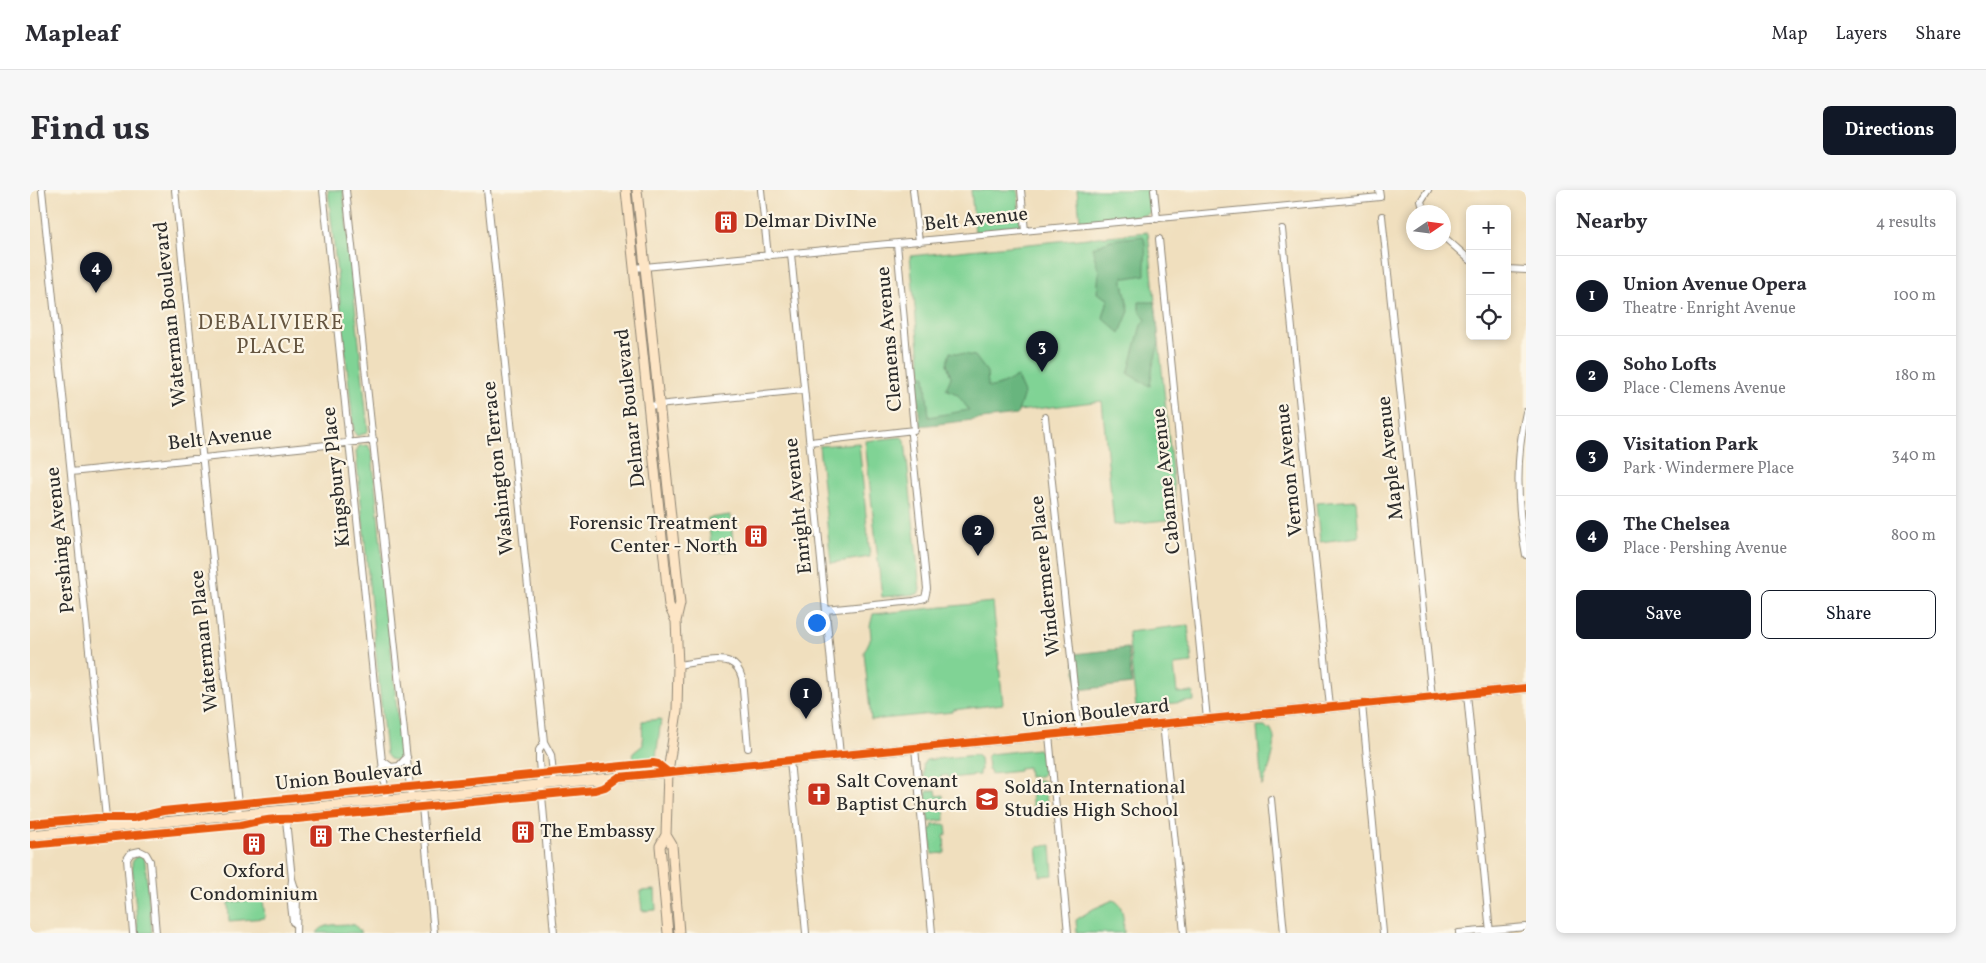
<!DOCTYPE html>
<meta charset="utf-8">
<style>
:root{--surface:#fff;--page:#f7f7f7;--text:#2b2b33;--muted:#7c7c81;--line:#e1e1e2;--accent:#111827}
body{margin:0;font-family:Vollkorn,serif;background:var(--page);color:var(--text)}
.controls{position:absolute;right:15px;top:15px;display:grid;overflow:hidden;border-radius:8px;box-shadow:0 2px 8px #0003}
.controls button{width:45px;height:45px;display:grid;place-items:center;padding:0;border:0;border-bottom:1px solid var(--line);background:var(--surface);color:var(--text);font:25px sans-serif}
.compass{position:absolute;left:1376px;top:15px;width:45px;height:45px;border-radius:50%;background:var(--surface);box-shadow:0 2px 8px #0003;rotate:77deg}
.you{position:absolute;left:786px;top:432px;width:18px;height:18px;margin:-12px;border:4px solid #fff;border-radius:50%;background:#1a73e8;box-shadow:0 0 0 8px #1a73e833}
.badge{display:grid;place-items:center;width:32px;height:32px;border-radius:50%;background:var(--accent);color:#fff;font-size:16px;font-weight:700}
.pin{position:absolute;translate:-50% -41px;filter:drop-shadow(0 1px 2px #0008)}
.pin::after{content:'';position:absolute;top:26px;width:18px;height:15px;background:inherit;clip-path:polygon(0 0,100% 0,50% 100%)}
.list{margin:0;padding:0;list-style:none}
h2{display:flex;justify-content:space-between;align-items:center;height:65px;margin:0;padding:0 20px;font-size:21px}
h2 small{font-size:16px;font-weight:400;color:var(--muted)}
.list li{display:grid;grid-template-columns:32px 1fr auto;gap:15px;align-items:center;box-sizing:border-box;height:80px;padding:0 20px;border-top:1px solid var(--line)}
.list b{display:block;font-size:19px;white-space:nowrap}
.list p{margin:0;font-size:16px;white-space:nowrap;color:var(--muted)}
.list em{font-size:16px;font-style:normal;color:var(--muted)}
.actions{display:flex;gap:10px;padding:15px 20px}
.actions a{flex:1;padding:11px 0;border:1px solid var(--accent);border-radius:8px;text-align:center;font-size:18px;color:var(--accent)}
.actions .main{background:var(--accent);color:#fff}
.icon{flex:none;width:28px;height:28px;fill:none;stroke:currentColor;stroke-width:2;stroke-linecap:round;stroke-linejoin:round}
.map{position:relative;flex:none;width:1496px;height:743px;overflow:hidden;border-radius:8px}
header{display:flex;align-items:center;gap:30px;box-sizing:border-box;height:70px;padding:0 25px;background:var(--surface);border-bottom:1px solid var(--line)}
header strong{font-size:24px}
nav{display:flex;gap:28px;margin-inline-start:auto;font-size:18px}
.intro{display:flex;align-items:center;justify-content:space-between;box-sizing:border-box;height:120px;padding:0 30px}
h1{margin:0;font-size:35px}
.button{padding:12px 22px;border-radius:8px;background:var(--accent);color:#fff;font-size:18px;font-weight:700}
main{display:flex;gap:30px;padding:0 30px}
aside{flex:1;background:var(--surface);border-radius:8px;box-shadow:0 2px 8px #0003}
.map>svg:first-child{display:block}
</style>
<header>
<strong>Mapleaf</strong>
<nav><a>Map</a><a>Layers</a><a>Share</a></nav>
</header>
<div class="intro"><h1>Find us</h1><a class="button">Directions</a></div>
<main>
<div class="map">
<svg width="1496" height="743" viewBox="0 0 1496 743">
<rect width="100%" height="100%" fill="#fcf5e5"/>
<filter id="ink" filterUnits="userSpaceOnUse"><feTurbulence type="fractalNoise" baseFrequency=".02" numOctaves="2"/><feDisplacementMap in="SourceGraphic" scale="10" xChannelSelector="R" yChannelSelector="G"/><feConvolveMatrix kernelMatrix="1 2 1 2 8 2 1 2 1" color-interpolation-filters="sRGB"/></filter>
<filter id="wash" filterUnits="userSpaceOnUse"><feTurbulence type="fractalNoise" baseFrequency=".0096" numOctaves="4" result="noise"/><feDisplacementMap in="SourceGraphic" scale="20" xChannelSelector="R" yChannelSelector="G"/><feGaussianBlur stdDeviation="1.12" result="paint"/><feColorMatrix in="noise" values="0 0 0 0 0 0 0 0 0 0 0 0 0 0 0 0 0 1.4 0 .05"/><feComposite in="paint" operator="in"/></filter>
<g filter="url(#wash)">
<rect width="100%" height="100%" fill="#f0dfbe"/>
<path fill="#80d395" stroke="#567f60" d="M298,0H313L338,240L337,243L327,246L324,242Z
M941,0H988L990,36L945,42Z
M1047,0H1118L1122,20L1118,24L1115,25L1050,31Z
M1118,42L1147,329L1084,335L1072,211L896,232L880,66Z
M871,247L875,250L890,400L888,404L852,407L835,251Z
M829,253L840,367L801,373L789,256Z
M338,255L342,263L371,563L370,568L367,571L360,569L356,564L326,262L329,256Z
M1326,310L1329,347L1290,352L1286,313Z
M700,325L704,360L682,363L678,328Z
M963,412L973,514L923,520V522L841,530L834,462L841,448L840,436L843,424Z
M1158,435L1162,473L1144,475L1147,503L1163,502L1164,511L1106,517L1098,442Z
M631,529L626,568L604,570L603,563L613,555L612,531Z
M1227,537H1235L1238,540L1240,538C1251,553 1238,581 1232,596Z
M1008,559L1012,562L1014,582L1011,586L999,587L998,577L989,578V581L961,584L960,580H958L957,567L960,564Z
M946,565L950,568L951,580L949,581V585L919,588L918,585L911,586L912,596L898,597L895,595L893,574L896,570Z
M1011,590L1015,592L1017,615L1012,616L1013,621L1003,622L1000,591Z
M906,600L907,606L913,605L915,630L899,632L896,604L898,601Z
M914,634L916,635L917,645H914L915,663L902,664L900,639L903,638L902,635Z
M1021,655L1023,685L1010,686L1007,657Z
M110,666L114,668L115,672L122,743H108L102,673L105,667Z
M625,700L626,720L612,721L610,701Z
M233,709L235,728L199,731L198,712Z
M1083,710C1095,714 1093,732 1094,743H1047L1046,730L1063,719Z
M318,734L325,735L331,743H287C293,733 308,735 318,734Z"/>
<path fill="#68b57e" stroke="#4a7054" d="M1113,46C1118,55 1114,73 1115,85L1097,88L1093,86V93L1099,121L1090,143L1073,128L1078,109L1067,103L1069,82L1062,58L1080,50Z
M1109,112H1125L1129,153L1123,175L1120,196L1098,184L1111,135L1116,130L1109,120Z
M920,162L945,166L957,182L958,197C968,198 977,191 987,187L994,203L987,225L890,236L886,187L895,185L899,227L939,220L927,204L916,199L921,187L917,174Z
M1098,458L1102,494L1048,500L1044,464Z"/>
</g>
<g filter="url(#ink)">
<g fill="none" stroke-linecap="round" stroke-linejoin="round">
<g stroke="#8e8574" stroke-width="8">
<path id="street" d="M12,0L77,637
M145,0L209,624
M293,0L356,610
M316,0L381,607
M457,0L514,552
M731,0L738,66
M883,0L889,52
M991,0L995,41
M1124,0L1127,29
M1394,22L1391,11L1398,0
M1352,26L1402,507
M1252,39L1300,517
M1414,47L1440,70
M1129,49L1177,529
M761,64L810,565
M604,78L1299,12L1350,7L1349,0
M1477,79L1496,80
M618,216L773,200
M1496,222C1485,269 1487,318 1496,365
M1015,227L1049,542
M780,252L884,240L867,54
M41,282L344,250
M796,420L884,411L895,408L897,399L881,245
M648,475C661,473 689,467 700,472C707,475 710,481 712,488L718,558
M1437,504L1460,743
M1332,514L1353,743
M1133,533L1154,743
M1019,545L1038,743
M514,552L509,560V571L524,743
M514,552L521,565L524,593
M885,558L902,743
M760,570L776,743
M353,571L361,577L369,576L377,567
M391,606L404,743
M1241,609L1254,743
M255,620L262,689L267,705L266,743
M262,690L260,706L263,732
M103,743L97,669L101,663L110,661L116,664L120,671L126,743
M1429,743L1496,737"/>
</g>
<g stroke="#8e8574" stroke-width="11">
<path id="secondary" d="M596,0L639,416L646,431
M607,0L650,414L646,431L648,475L647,521L638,582L636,645L630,656L638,743
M0,645L1496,498
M636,645L642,655L649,743"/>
</g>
<use href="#street" stroke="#fff" stroke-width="6"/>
<use href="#secondary" stroke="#fde5c5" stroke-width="9"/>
<g stroke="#fcf5e5" stroke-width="11">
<path id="cycleway" d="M0,634L66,628H103L133,621L623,573L628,574L638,582
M0,655L211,635C232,630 246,628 267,629L565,600L575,597L589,587L1496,498"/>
</g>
<use href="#cycleway" stroke="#e8590c" stroke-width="8"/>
</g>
</g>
<defs>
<g id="building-square" transform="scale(1.25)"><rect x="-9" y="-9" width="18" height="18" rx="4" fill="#c8321e" stroke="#fcf5e5"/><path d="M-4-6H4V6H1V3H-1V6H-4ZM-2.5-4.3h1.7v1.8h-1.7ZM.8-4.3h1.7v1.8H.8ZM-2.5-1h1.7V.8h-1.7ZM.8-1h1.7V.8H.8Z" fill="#fff"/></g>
<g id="church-square" transform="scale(1.25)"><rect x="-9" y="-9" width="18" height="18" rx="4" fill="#c8321e" stroke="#fcf5e5"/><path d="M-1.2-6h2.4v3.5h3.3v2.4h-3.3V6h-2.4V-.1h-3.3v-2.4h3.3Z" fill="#fff"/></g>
<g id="school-square" transform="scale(1.25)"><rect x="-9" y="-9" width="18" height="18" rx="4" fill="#c8321e" stroke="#fcf5e5"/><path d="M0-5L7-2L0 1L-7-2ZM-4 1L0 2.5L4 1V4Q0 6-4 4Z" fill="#fff"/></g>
</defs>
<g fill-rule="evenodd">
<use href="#building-square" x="696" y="32"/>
<use href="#building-square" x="726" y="346"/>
<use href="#church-square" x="789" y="604"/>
<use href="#school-square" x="957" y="609"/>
<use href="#building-square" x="493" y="642"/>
<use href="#building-square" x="291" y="646"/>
<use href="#building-square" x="224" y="654"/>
</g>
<g text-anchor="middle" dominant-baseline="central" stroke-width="4.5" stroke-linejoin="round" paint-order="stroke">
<g font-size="20" fill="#2b2b2b" stroke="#fcf5e5">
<text transform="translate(946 30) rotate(-6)">Belt Avenue</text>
<text transform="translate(141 124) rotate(-96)">Waterman Boulevard</text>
<text transform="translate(860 149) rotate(-95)">Clemens Avenue</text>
<text transform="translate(601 218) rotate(-96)">Delmar Boulevard</text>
<text transform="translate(190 249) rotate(-6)">Belt Avenue</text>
<text transform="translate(1361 268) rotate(-96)">Maple Avenue</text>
<text transform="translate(469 278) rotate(-96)">Washington Terrace</text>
<text transform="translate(1260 280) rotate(-96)">Vernon Avenue</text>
<text transform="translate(307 287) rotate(-96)">Kingsbury Place</text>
<text transform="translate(1137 291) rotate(-96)">Cabanne Avenue</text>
<text transform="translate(769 316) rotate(-96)">Enright Avenue</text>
<text transform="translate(31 350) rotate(-96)">Pershing Avenue</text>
<text transform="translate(1016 386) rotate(-96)">Windermere Place</text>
<text transform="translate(175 451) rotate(-96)">Waterman Place</text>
<text transform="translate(1066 524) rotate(-6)">Union Boulevard</text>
<text transform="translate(319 587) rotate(-6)">Union Boulevard</text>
</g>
<g font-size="20" fill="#2b2b2b" stroke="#fcf5e5" text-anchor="start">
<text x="714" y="32">Delmar DivINe</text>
<text x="708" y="334" text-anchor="end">Forensic Treatment<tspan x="708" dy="23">Center - North</tspan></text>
<text x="806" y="592">Salt Covenant<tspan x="806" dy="23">Baptist Church</tspan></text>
<text x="974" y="598">Soldan International<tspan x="974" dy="23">Studies High School</tspan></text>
<text x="510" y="642">The Embassy</text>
<text x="308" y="646">The Chesterfield</text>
<text x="224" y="682" text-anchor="middle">Oxford<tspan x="224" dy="23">Condominium</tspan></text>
</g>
<g font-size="21" letter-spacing="1" fill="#655540" stroke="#fcf5e5">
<text x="241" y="133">DEBALIVIERE<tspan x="241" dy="24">PLACE</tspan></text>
</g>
</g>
</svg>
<div class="controls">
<button>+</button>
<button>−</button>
<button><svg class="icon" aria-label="locate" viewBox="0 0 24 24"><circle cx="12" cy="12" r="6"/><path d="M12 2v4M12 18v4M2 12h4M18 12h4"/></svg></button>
</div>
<svg class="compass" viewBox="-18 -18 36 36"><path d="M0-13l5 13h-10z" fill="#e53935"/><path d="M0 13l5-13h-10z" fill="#7c7c81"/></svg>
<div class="you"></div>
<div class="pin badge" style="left:776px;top:529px">1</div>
<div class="pin badge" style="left:948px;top:366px">2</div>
<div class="pin badge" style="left:1012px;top:182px">3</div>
<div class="pin badge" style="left:66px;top:103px">4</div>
</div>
<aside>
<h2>Nearby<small>4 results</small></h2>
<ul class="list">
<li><span class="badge">1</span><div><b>Union Avenue Opera</b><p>Theatre · Enright Avenue</p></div><em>100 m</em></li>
<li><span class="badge">2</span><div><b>Soho Lofts</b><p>Place · Clemens Avenue</p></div><em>180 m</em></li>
<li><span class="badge">3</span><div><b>Visitation Park</b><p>Park · Windermere Place</p></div><em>340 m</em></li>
<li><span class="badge">4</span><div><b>The Chelsea</b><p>Place · Pershing Avenue</p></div><em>800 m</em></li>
</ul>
<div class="actions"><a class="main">Save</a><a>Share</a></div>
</aside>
</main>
